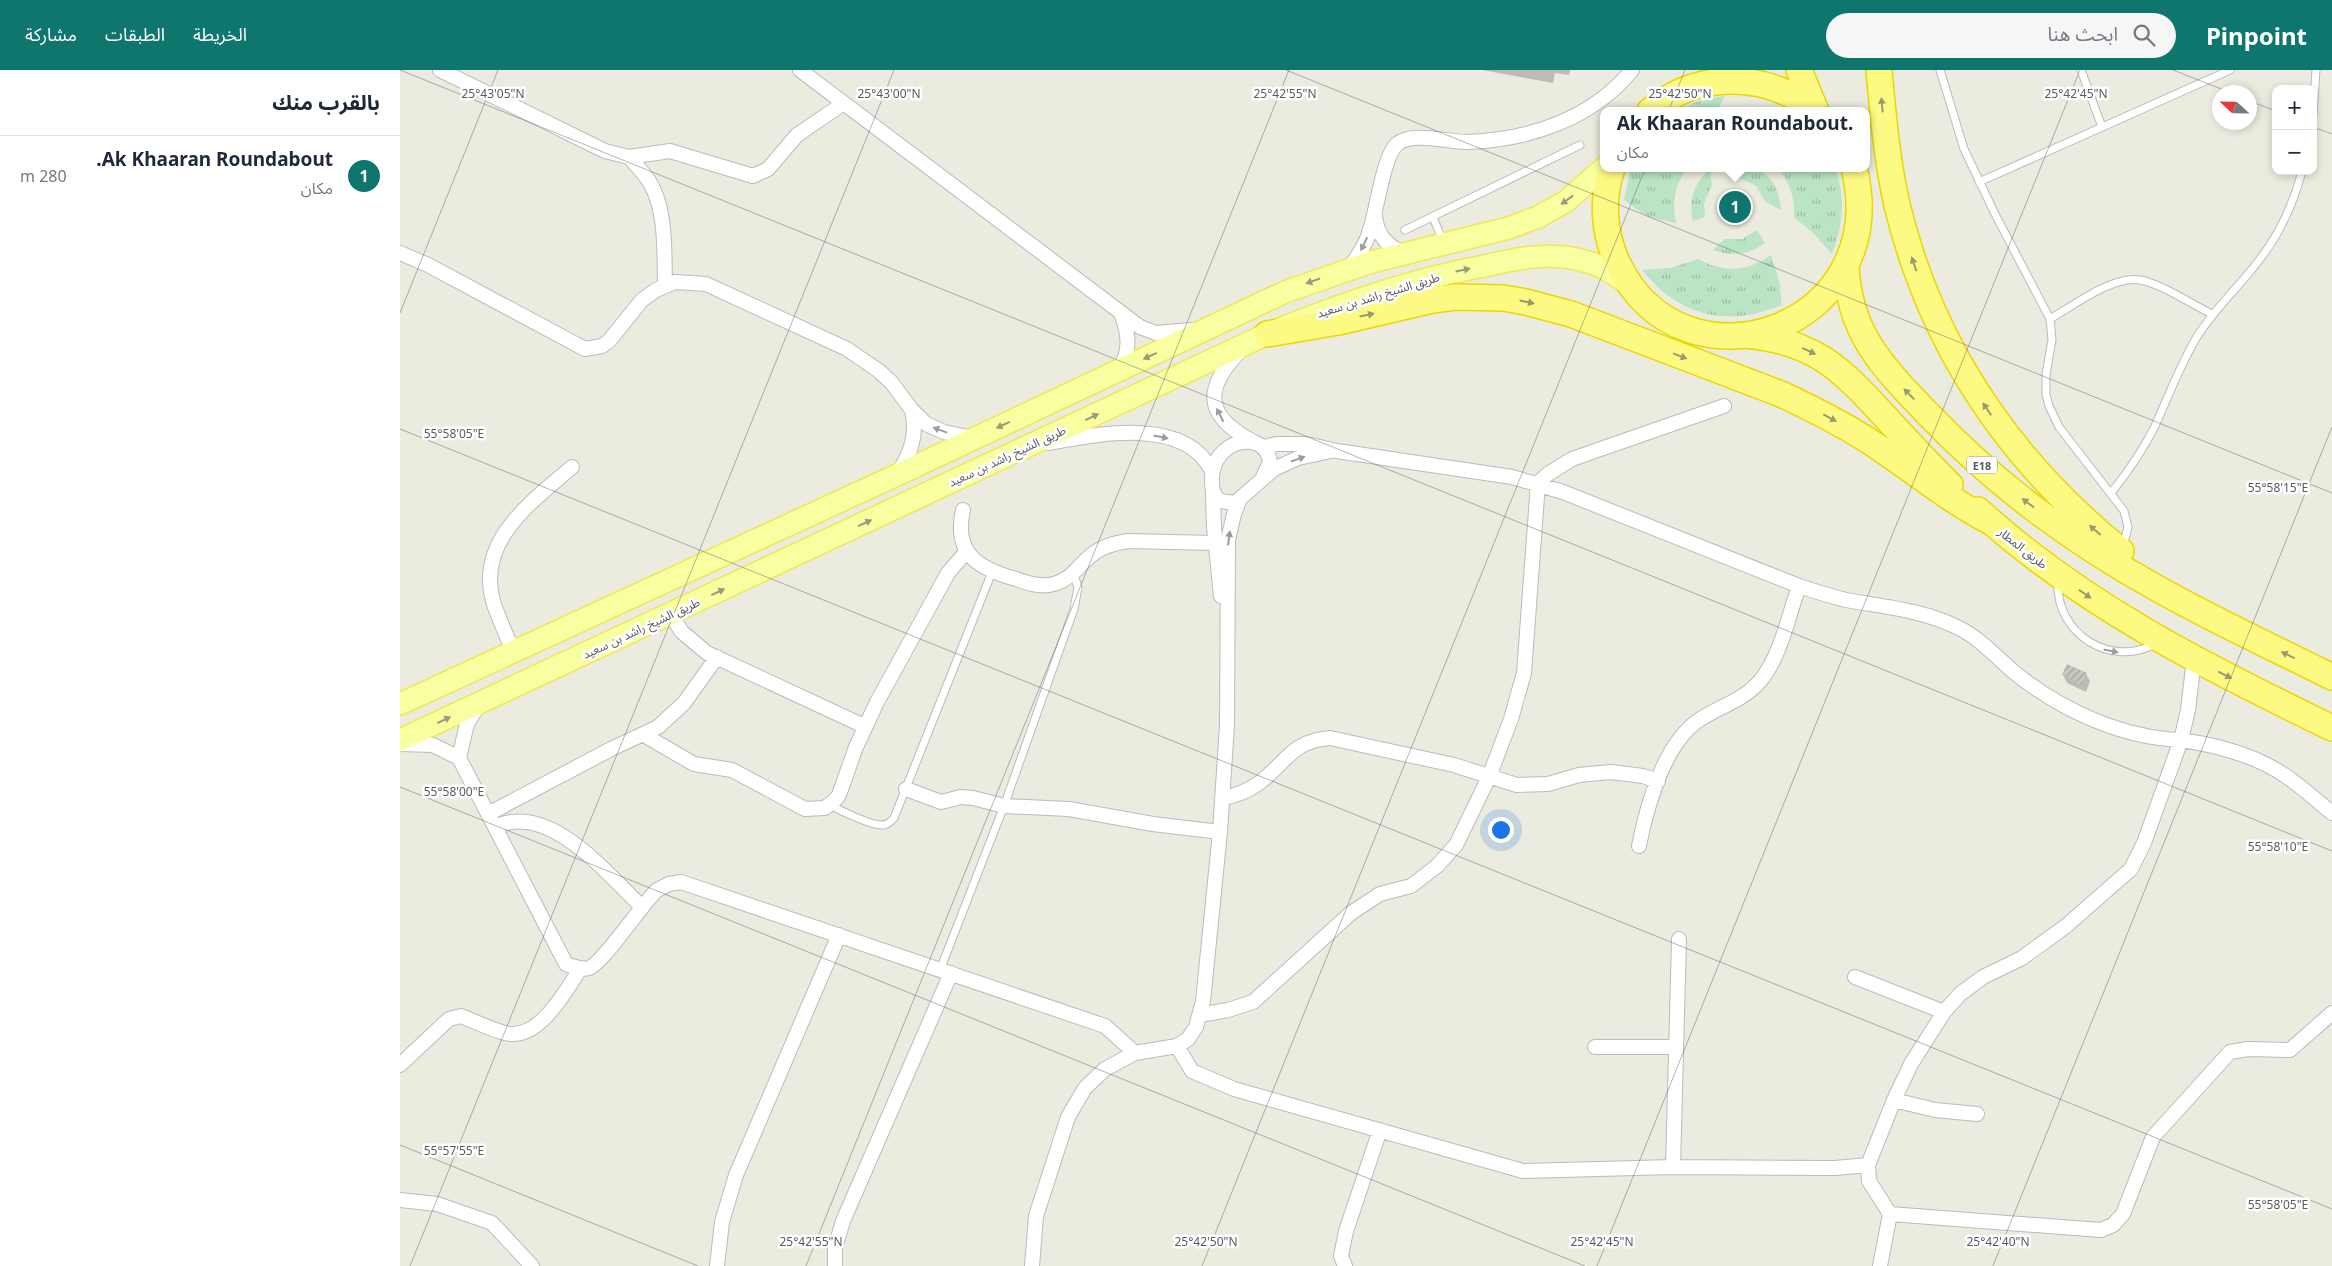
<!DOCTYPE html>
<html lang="ar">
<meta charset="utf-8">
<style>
:root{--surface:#fff;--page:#f6f6f7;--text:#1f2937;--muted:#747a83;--line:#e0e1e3;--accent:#0f766e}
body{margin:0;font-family:"Noto Sans","Noto Sans Arabic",sans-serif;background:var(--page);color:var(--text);direction:rtl}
.controls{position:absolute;right:15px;top:15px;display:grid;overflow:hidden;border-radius:10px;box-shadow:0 2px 8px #0003}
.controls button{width:45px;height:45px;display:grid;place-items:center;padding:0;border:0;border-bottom:1px solid var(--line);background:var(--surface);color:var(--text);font:25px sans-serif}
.compass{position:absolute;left:1812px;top:15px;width:45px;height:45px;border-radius:50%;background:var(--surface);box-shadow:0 2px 8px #0003;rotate:292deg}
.you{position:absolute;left:1100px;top:759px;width:18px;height:18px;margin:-12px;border:4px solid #fff;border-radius:50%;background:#1a73e8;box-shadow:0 0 0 8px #1a73e833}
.badge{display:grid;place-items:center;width:32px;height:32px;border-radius:50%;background:var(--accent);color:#fff;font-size:16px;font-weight:700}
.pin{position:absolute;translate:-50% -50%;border:2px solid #fff;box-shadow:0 1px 5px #0006}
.popup{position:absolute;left:1200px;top:37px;width:270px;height:65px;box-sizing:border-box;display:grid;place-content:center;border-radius:10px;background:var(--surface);filter:drop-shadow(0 1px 4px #0005);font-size:16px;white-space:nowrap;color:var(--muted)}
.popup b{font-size:19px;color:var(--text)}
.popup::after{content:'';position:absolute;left:50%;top:100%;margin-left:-10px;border:10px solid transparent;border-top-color:var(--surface)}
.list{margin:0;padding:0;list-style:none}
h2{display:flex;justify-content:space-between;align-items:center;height:65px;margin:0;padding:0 20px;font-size:21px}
h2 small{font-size:16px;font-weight:400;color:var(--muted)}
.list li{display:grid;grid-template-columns:32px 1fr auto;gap:15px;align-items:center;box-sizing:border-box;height:80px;padding:0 20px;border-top:1px solid var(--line)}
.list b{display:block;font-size:19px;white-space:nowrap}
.list p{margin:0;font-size:16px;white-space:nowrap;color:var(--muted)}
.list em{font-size:16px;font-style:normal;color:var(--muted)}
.icon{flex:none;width:28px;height:28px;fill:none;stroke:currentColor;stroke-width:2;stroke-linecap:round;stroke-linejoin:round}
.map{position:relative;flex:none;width:1932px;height:1196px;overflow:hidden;direction:ltr}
header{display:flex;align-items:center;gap:30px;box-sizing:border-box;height:70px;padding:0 25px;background:var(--accent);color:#fff}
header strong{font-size:24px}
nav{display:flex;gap:28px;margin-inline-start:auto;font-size:18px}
.search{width:350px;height:45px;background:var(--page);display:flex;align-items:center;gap:12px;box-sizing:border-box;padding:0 18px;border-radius:28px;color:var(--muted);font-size:19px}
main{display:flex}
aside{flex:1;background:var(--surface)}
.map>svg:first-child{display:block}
</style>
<header>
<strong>Pinpoint</strong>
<div class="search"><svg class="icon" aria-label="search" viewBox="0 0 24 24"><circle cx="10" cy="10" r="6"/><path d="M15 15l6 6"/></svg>ابحث هنا</div>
<nav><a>الخريطة</a><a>الطبقات</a><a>مشاركة</a></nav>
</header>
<main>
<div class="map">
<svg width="1932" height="1196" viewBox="0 0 1932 1196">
<defs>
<pattern id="grass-tufts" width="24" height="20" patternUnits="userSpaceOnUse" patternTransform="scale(1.25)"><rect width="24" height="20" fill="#bae4c4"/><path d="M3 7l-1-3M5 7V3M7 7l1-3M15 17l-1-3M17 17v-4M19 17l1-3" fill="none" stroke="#9abca3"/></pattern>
<pattern id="building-hatch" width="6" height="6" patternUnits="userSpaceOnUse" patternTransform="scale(1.25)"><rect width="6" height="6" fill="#c8c7be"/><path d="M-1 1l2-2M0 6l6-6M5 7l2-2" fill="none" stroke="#a5a59e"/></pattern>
</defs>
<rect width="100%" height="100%" fill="#ebebdf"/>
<path fill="url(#grass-tufts)" d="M1324,26L1318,41H1278L1296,32Z
M1231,98H1288C1274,114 1272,134 1276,153L1248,147L1224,130Z
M1344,98C1369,98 1379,116 1381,140L1365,131L1356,116L1340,108Z
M1378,98H1435C1446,127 1443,156 1432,184L1414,164L1394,147C1395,128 1390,113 1378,98Z
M1310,99L1312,115L1304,134L1305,147L1293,151C1288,130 1294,113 1310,99Z
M1357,160L1365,173C1348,185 1332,187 1313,180L1325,169H1342Z
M1371,185L1379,210L1382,235C1327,258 1279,246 1242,200L1271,198L1298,189C1323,203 1348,202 1371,185Z"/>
<path fill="#0003" d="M1082,0H1170L1169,5L1155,3L1153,13Z
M1686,604L1690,611L1686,622L1667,613L1663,605Z"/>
<path fill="url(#building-hatch)" d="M1667,594L1687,603L1682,615L1662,605Z"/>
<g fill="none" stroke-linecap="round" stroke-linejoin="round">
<g stroke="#babbc1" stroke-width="9">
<path id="lane" d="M1540,0L1564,79L1595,144L1650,249L1652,270L1646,304V324L1649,336L1659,357L1724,441L1728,457L1723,476
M1681,0L1702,57
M1913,44L1916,0
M1579,112L1830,0
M1033,147L1043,172
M1005,160L1180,75
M1650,249C1673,236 1713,205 1740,210C1760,213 1793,235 1812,244
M1711,423C1728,402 1743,380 1755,356C1768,327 1779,298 1795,270C1811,243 1833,223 1852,199C1876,171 1893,136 1902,101
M1658,511C1655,564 1711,599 1757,573
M430,735C441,741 472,756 483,755C488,754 491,752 494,748L592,502
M540,900L604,736L674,539L678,517L673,503"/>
</g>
<g stroke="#babbc1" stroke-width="16">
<path id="street" d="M40,0L205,81L229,87L270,81L353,106L368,99L397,65L444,33
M400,0L740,257L756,263L791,260
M229,87C235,94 243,102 249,111C267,140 264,182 265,216
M975,146C977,165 987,176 1005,184
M0,183L28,195L185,279L202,276L209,271L242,230L256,220L275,212L306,214L447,279L479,301L491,312L512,340L526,354L544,362L573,368
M948,200C957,187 966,175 970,160C977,140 983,87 997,74C1011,61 1048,72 1067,72C1129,70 1192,49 1232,0
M840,281C803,319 805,346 852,371
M719,300C731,281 729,264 721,243
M649,373C698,364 785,346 812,401
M863,377L877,374H907L937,381L1112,407L1163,422L1399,516C1414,521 1430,526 1446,530C1485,537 1523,540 1559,558C1581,569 1597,588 1615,603C1661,640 1722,668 1781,670L1744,773L1731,799L1666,856L1622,888L1583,907L1560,924L1544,942L1511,994L1494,1030L1468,1095L1469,1111L1490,1144L1480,1196
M497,405C510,384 518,366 512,340
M863,407L870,392C865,357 811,370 812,410C812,419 813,425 820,431L835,433L874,399L898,388L931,381
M813,423L814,457L821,526
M563,440C553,484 579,499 616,509C630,514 643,518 657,513C670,509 677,498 687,489C698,478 713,473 728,471L815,473
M270,544L282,562L307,583L464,656
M113,582C107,565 98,548 93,531C76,470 133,431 172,397
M1794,589L1788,640L1781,670C1809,674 1838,681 1863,693C1889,705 1910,725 1932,743
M244,665L294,694L332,700L405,739L425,738L435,730L439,725L456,677L477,632L548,503L567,481
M0,674L33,675L59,688L166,894C174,897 181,900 189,898C203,893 242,834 257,820L269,814L281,812L705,956L735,983
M59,688L67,654L79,634
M506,719L541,732L561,727L573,728L604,736L669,739L753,754L820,762
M822,728C835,726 848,721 859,713C886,693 891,671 930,668L1054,695L1117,715L1148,714L1179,705L1211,702L1243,706L1258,711
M88,744L211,679L258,657L284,633L317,587
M95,757C149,731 206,803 242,837
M1239,776C1247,736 1264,674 1299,650C1320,636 1343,631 1360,611C1381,586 1388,547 1399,516
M1455,907L1544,942
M800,945L828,940L853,932L951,843L980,824L1011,816L1037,796L1056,775L1089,707L1111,649L1124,603L1138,413L1148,404L1172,389L1324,336
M777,976L792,1001L834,1019L1123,1101L1273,1097L1435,1098L1468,1095
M1195,977H1276
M0,995L49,949L61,946C76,952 90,959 105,963C138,972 165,922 180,899
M1494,1030L1535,1040L1577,1044
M1273,1097L1279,869
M0,1130L37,1134L92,1153L132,1196
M1490,1144L1701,1160L1713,1155L1723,1144L1753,1067L1830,982L1848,979L1890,980L1932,943
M317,1196L322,1152L336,1105L439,865
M435,1196V1178L443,1151L551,903
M632,1196L636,1146L668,1047L685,1018L705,999L735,983L777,976L788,969L796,957L803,931L820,762L827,655L828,470L834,444L839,431
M945,1196L941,1186L946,1161L980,1060"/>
</g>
<g stroke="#f1e952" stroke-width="24">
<path id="primary" d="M0,634L497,405L885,222L971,192L1109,158L1138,147L1165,132L1204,98
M0,670L867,264C938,235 1009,210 1084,196C1119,188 1152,181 1188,192C1204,196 1218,207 1231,216"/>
</g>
<g stroke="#ead700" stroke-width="28">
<path id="highway" d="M1399,0L1416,41
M1479,0C1483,45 1487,91 1497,135C1531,276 1609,390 1721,481
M1250,41C1299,0 1367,2 1416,41
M1212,98C1201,129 1204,165 1218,194C1284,331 1494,258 1454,98
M1446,196C1449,264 1483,297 1528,344C1593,412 1670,470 1753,516C1811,549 1872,577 1932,607
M867,264L938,252L1032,230L1055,227L1103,228L1126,232L1171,244L1381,324C1411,338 1441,353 1469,371C1510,398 1547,429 1591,452
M1345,265C1417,271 1443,301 1489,351C1509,373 1529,394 1550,415
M1578,440C1682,535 1806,597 1932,658"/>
</g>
<use href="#lane" stroke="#fff" stroke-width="7"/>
<use href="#street" stroke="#fff" stroke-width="14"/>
<use href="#primary" stroke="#f8ffa0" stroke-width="21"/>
<use href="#highway" stroke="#fdfa84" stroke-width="25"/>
</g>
<defs><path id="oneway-solid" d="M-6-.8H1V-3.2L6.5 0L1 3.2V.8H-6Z" transform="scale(1.25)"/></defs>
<g fill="#9a9a6e">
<use href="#oneway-solid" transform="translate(1482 35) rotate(-96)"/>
<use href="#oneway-solid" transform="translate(1514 194) rotate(-109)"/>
<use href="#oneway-solid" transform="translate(1127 232) rotate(12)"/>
<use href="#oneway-solid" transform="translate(967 245) rotate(-12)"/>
<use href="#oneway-solid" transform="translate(1409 281) rotate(25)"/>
<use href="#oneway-solid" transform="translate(1280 286) rotate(21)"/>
<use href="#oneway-solid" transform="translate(1509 324) rotate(-134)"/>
<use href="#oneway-solid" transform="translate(1587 339) rotate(-124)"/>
<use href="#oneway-solid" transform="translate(1430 348) rotate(28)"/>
<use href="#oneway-solid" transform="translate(1628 433) rotate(-143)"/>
<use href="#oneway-solid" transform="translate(1695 460) rotate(-139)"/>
<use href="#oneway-solid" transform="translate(1685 524) rotate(35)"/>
<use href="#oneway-solid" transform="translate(1888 585) rotate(-154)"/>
<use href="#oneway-solid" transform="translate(1825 605) rotate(27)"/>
</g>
<g fill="#989c7a">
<use href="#oneway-solid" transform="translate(1167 130) rotate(144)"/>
<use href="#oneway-solid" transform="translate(1063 200) rotate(-12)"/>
<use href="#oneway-solid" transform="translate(913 211) rotate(161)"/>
<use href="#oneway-solid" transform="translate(750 286) rotate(155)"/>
<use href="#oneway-solid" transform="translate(692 347) rotate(-25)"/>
<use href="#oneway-solid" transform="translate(603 355) rotate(155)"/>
<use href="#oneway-solid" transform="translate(465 453) rotate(-25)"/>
<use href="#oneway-solid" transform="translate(318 522) rotate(-25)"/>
<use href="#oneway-solid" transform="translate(44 650) rotate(-25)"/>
</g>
<g fill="#9b9ca0">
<use href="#oneway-solid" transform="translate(964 174) rotate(116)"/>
<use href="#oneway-solid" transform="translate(820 345) rotate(-117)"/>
<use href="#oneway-solid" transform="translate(540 360) rotate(-160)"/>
<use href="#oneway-solid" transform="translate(761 367) rotate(12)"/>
<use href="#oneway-solid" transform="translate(898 389) rotate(-19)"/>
<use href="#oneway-solid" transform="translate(829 468) rotate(-83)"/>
<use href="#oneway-solid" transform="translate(1711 581) rotate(11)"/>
</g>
<path fill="none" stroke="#585a60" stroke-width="1" stroke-opacity="0.45" d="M0,0L1932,781M886,0L1932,423M1773,0L1829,22M1850,31L1876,41M1913,57L1932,64M0,243L98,0M0,359L1932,1139M0,717L1185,1196M0,1075L298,1196M10,1196L494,0M406,1196L889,0M802,1196L1285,0M1197,1196L1680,0M1593,1196L1932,357"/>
<g text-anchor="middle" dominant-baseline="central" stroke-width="5" stroke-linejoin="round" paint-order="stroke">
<rect fill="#fff" stroke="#8a8c90" stroke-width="1" x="1567" y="386.5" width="30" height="17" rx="4"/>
<g font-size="11" font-weight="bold" fill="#585a60">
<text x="1582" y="395">E18</text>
</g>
<g font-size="12" fill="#585a60" stroke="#fff">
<text transform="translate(978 225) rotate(-17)">طريق الشيخ راشد بن سعيد</text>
<text transform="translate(607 386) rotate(-25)">طريق الشيخ راشد بن سعيد</text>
<text transform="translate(1623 478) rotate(38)">طريق المطار</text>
<text transform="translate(241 558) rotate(-25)">طريق الشيخ راشد بن سعيد</text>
</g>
</g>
<g font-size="12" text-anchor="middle" fill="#585a60" stroke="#fff" stroke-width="5" stroke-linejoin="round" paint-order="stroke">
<text x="93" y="28">25°43'05"N</text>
<text x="489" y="28">25°43'00"N</text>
<text x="885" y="28">25°42'55"N</text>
<text x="1280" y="28">25°42'50"N</text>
<text x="1676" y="28">25°42'45"N</text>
<text x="54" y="368">55°58'05"E</text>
<text x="1878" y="422">55°58'15"E</text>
<text x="54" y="726">55°58'00"E</text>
<text x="1878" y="781">55°58'10"E</text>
<text x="54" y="1085">55°57'55"E</text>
<text x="1878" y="1139">55°58'05"E</text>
<text x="411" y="1176">25°42'55"N</text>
<text x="806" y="1176">25°42'50"N</text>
<text x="1202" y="1176">25°42'45"N</text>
<text x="1598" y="1176">25°42'40"N</text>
</g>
</svg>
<div class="controls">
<button>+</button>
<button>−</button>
</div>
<svg class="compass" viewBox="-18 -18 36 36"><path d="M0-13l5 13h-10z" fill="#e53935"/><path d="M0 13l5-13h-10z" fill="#747a83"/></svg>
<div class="you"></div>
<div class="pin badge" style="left:1335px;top:137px">1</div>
<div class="popup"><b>Ak Khaaran Roundabout.</b>مكان</div>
</div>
<aside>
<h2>بالقرب منك<small></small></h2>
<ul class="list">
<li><span class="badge">1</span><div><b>Ak Khaaran Roundabout.</b><p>مكان</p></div><em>280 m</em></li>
</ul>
</aside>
</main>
